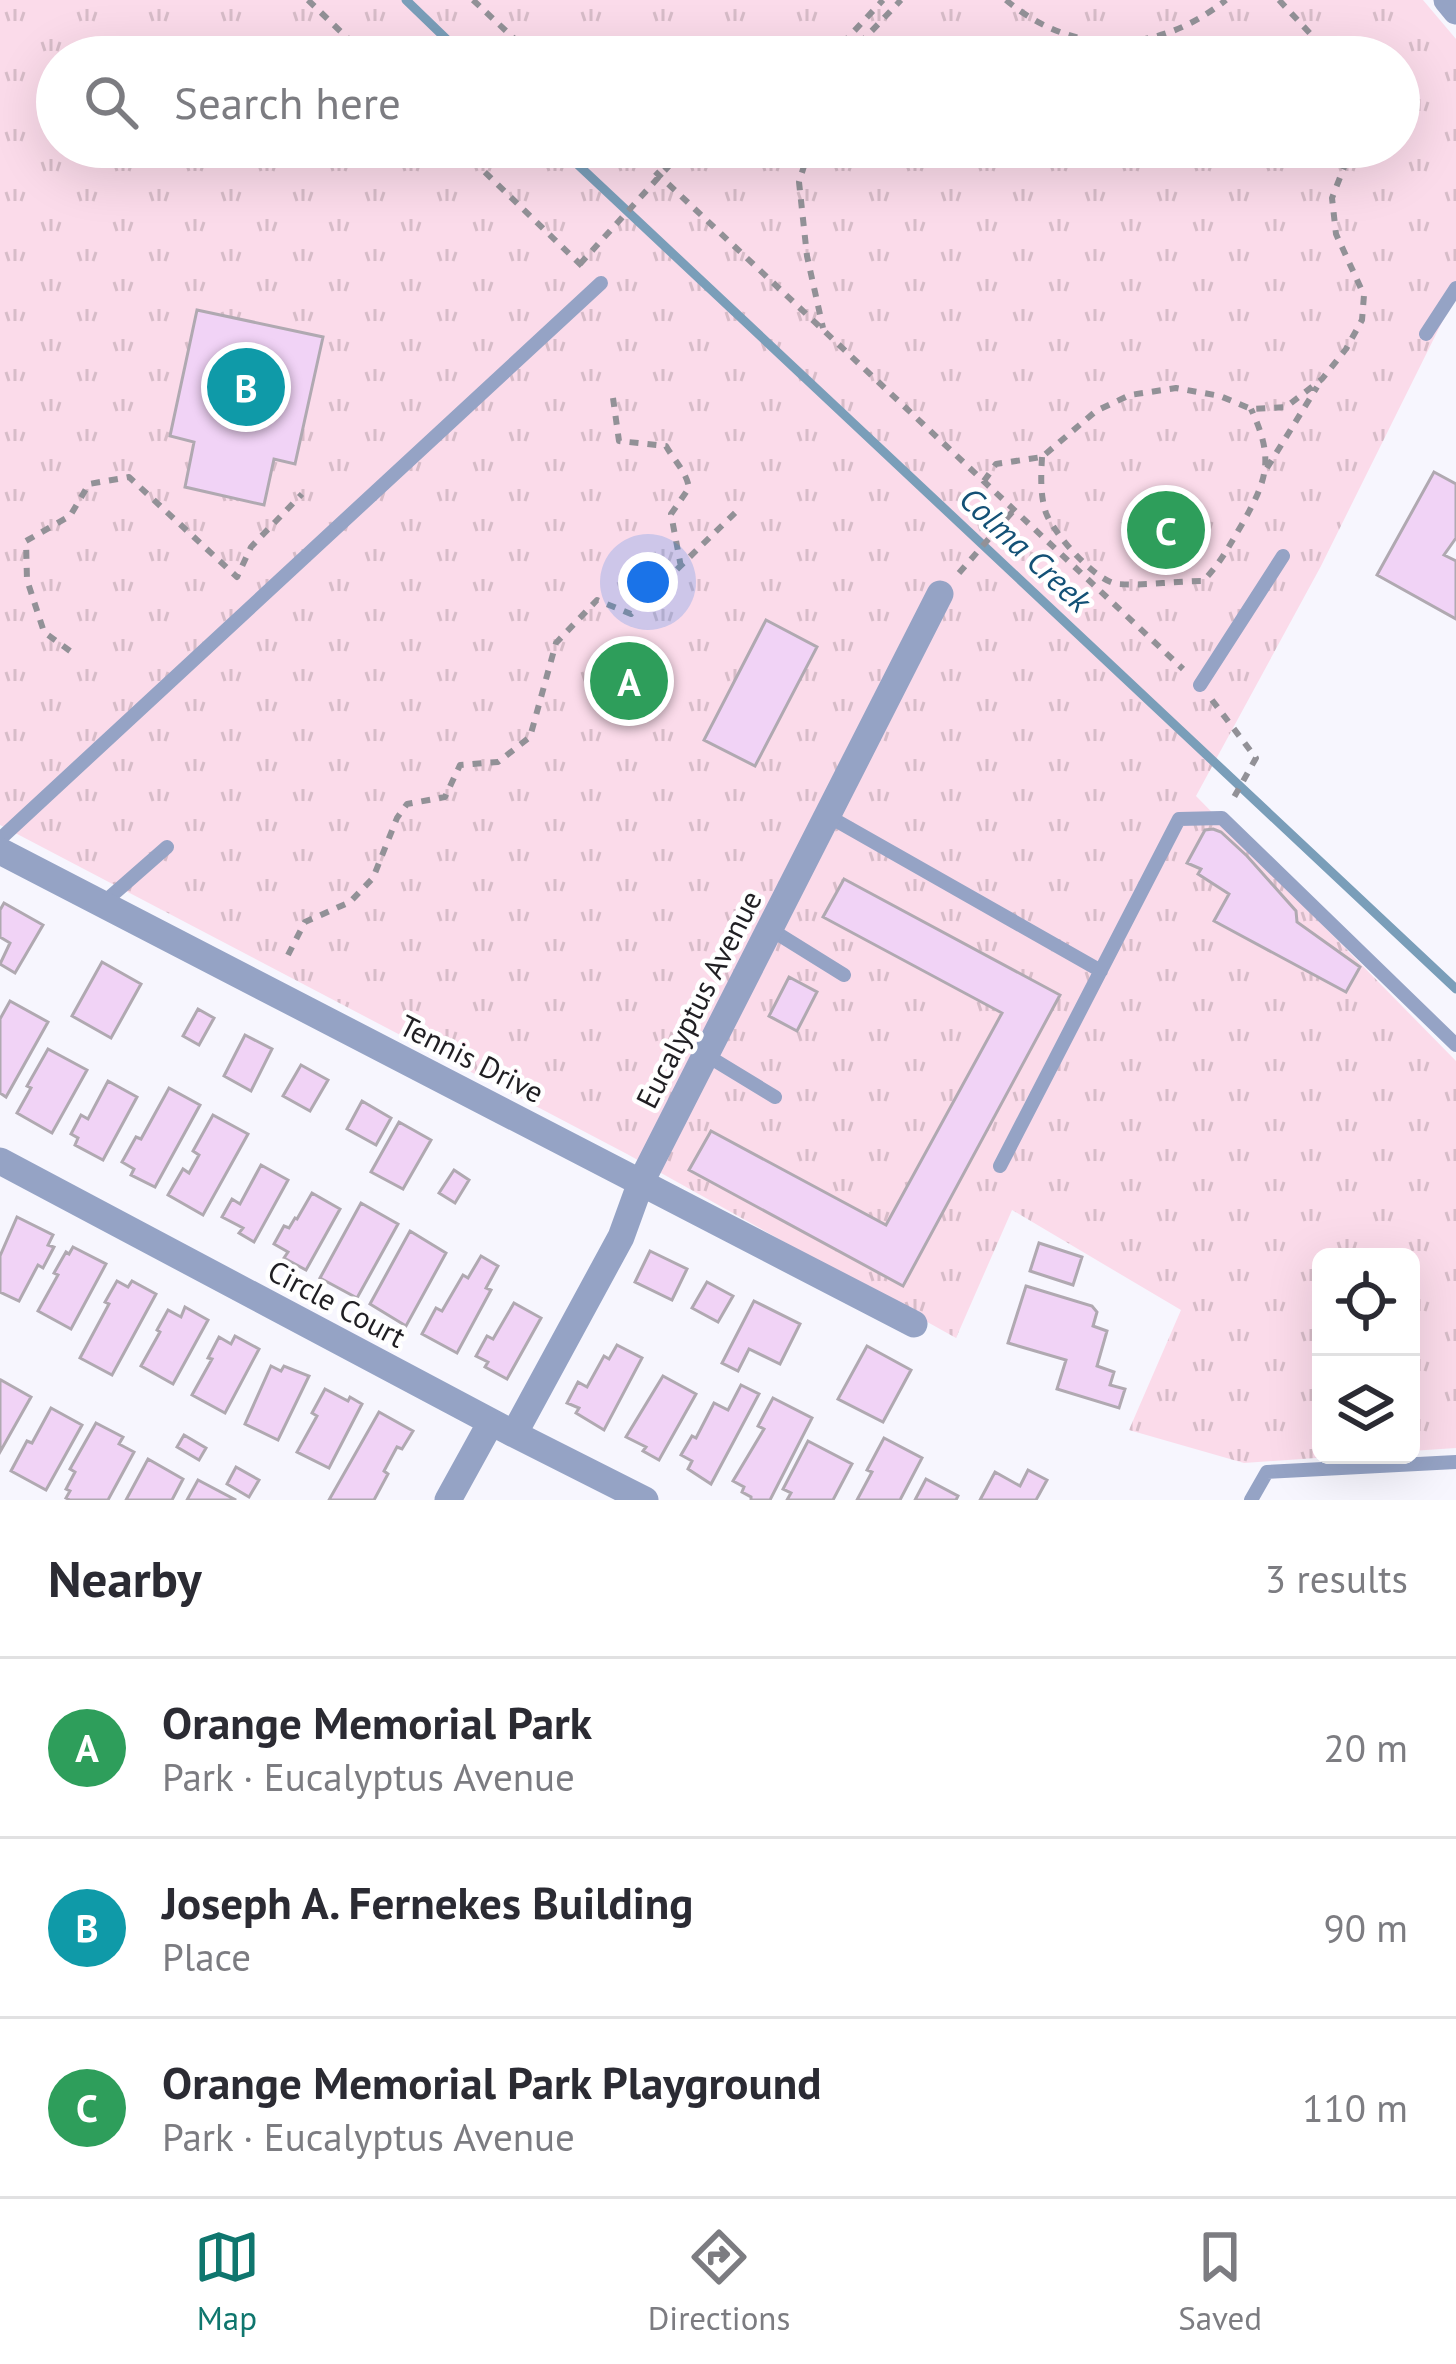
<!DOCTYPE html>
<meta charset="utf-8">
<style>
:root{--surface:#fff;--page:#f7f7f7;--text:#2b2b33;--muted:#7c7c81;--line:#e1e1e2;--accent:#0f766e}
body{margin:0;font-family:"PT Sans",sans-serif;background:var(--page);color:var(--text)}
.controls{position:absolute;right:36px;bottom:36px;display:grid;overflow:hidden;border-radius:18px;box-shadow:0 12px 48px #0002}
.controls button{width:108px;height:108px;display:grid;place-items:center;padding:0;border:0;border-bottom:3px solid var(--line);background:var(--surface);color:var(--text);font:60px sans-serif}
.you{position:absolute;left:648px;top:582px;width:42px;height:42px;margin:-30px;border:9px solid #fff;border-radius:50%;background:#1a73e8;box-shadow:0 0 0 18px #1a73e833}
.badge{display:grid;place-items:center;width:78px;height:78px;border-radius:50%;background:var(--accent);color:#fff;font-size:39px;font-weight:700}
.pin{position:absolute;translate:-50% -50%;border:6px solid #fff;box-shadow:0 3px 12px #0006}
.list{margin:0;padding:0;list-style:none}
h2{display:flex;justify-content:space-between;align-items:center;height:156px;margin:0;padding:0 48px;font-size:51px}
h2 small{font-size:39px;font-weight:400;color:var(--muted)}
.list li{display:grid;grid-template-columns:78px 1fr auto;gap:36px;align-items:center;box-sizing:border-box;height:180px;padding:0 48px;border-top:3px solid var(--line)}
.list b{display:block;font-size:45px;white-space:nowrap}
.list p{margin:0;font-size:39px;white-space:nowrap;color:var(--muted)}
.list em{font-size:39px;font-style:normal;color:var(--muted)}
.icon{flex:none;width:66px;height:66px;fill:none;stroke:currentColor;stroke-width:2;stroke-linecap:round;stroke-linejoin:round}
.map{position:relative;flex:none;width:1456px;height:1500px;overflow:hidden}
.search{position:absolute;background:var(--surface);box-shadow:0 12px 48px #0002;left:36px;right:36px;top:36px;height:132px;display:flex;align-items:center;gap:30px;box-sizing:border-box;padding:0 42px;border-radius:66px;color:var(--muted);font-size:45px}
.sheet{height:696px;background:var(--surface)}
nav{display:flex;justify-content:space-around;align-items:center;box-sizing:border-box;height:168px;border-top:3px solid var(--line);background:var(--surface);font-size:33px;color:var(--muted)}
nav a{display:grid;justify-items:center;gap:6px}
nav .on{color:var(--accent)}
.map>svg:first-child{display:block}
</style>
<div class="map">
<svg width="1456" height="1500" viewBox="0 0 1456 1500">
<defs>
<pattern id="park-tufts" width="24" height="20" patternUnits="userSpaceOnUse" patternTransform="scale(3)"><rect width="24" height="20" fill="#fbdbea"/><path d="M3 7l-1-3M5 7V3M7 7l1-3M15 17l-1-3M17 17v-4M19 17l1-3" fill="none" stroke="#d7bcc8"/></pattern>
</defs>
<rect width="100%" height="100%" fill="#f7f6fe"/>
<path fill="url(#park-tufts)" fill-rule="evenodd" d="M0,0H1423L1456,39V294L1321,566L1196,796L1456,1061V1448L1411,1451V1257H1321V1455H1358L1244,1463L1129,1430L1181,1310L1012,1210L956,1338L627,1154L0,825ZM57,57H1399V147H57Z"/>
<g fill="none" stroke-linecap="round" stroke-linejoin="round">
<path stroke="#7a9eb9" stroke-width="9" d="M406,0L465,57
M559,147L1456,989"/>
</g>
<path fill="#f1d3f6" stroke="#b0a9b1" stroke-width="3" d="M197,310L323,337L295,464L274,459L264,505L185,487L194,442L170,436Z
M1434,472L1456,484V538L1444,555L1456,561V619L1377,575Z
M766,620L817,647L755,766L704,740Z
M1213,829L1221,832L1247,856L1296,911L1297,922L1360,967L1346,992L1214,921L1229,894L1198,874L1201,869L1187,863L1205,830Z
M844,879L1060,995L903,1286L689,1170L711,1131L886,1225L1002,1013L823,917Z
M4,903L43,925L15,973L0,964L10,943L0,937V910Z
M102,962L141,984L111,1038L72,1016Z
M789,977L817,992L797,1031L769,1016Z
M10,1001L48,1022L6,1097L0,1093V1019Z
M198,1009L214,1018L199,1045L183,1036Z
M245,1035L272,1049L251,1091L224,1076Z
M48,1049L87,1070L52,1133L17,1113L31,1088L27,1086Z
M301,1065L328,1080L310,1111L283,1096Z
M108,1081L137,1097L103,1160L75,1145L78,1138L71,1134L81,1115L88,1119Z
M169,1088L200,1105L155,1187L131,1175L134,1169L122,1162L136,1137L141,1139Z
M362,1101L391,1118L376,1145L347,1129Z
M213,1115L248,1134L203,1215L168,1195L183,1169L189,1173L199,1155L193,1151Z
M399,1122L431,1140L403,1189L371,1172Z
M261,1165L288,1180L254,1242L239,1233L243,1228L222,1217L232,1199L240,1204Z
M454,1170L469,1180L455,1203L439,1193Z
M312,1193L340,1209L306,1270L284,1258L288,1252L274,1244L284,1226L289,1228L295,1218L297,1219Z
M361,1203L398,1224L357,1298L320,1278Z
M17,1217L53,1235L48,1245L54,1247L43,1268L38,1265L19,1301L0,1292V1256Z
M410,1231L446,1253L406,1326L370,1304Z
M1039,1243L1082,1257L1073,1285L1030,1271Z
M73,1247L106,1264L71,1329L38,1311L58,1275L54,1273L66,1252L69,1254Z
M650,1251L687,1269L672,1300L635,1282Z
M481,1256L498,1266L486,1288L491,1290L457,1353L422,1334L436,1308L442,1311L463,1275L468,1278Z
M117,1281L128,1287L132,1281L156,1294L112,1375L80,1358L109,1304L105,1302Z
M707,1282L733,1296L718,1322L692,1308Z
M1026,1286L1092,1306L1097,1312L1093,1326L1107,1331L1097,1366L1114,1372L1110,1385L1125,1389L1119,1408L1057,1389L1066,1360L1008,1343Z
M754,1301L800,1324L780,1364L749,1349L738,1371L722,1363Z
M514,1303L541,1318L507,1379L485,1367L488,1362L476,1356L487,1336L493,1339Z
M185,1307L208,1320L173,1384L141,1366L160,1332L157,1330L168,1310L181,1317Z
M235,1336L259,1349L225,1413L192,1395L212,1359L208,1358L219,1337L231,1344Z
M617,1345L642,1358L604,1430L576,1413L579,1408L567,1403L578,1382L587,1387L604,1356L609,1359Z
M867,1346L911,1370L883,1422L838,1399Z
M271,1366L281,1371L284,1366L309,1376L278,1440L245,1424Z
M663,1376L696,1394L659,1460L643,1451L646,1447L626,1437Z
M1,1380L31,1397L0,1452V1382Z
M741,1385L759,1394L711,1484L688,1469L692,1461L681,1455L692,1436L696,1438L714,1403L728,1410Z
M325,1389L348,1401L350,1397L362,1404L329,1468L297,1452L317,1416L312,1413Z
M773,1398L812,1418L770,1500H751V1497L742,1492L744,1487L733,1481L764,1429L758,1426Z
M51,1408L82,1425L46,1490L11,1471L27,1441L32,1443Z
M379,1412L413,1431L402,1449L397,1447L384,1471L388,1474L374,1500H329Z
M96,1423L123,1437L119,1444L134,1452L108,1500H70L66,1498L70,1491L66,1489L75,1472L70,1469Z
M184,1435L206,1448L199,1460L177,1447Z
M884,1438L922,1458L900,1500H857L872,1472L867,1470Z
M808,1441L852,1464L833,1500H787L791,1493L783,1489Z
M148,1459L183,1479L172,1500H126Z
M236,1467L259,1480L249,1497L227,1484Z
M1028,1470L1047,1480L1036,1500H980L995,1472L1020,1486Z
M926,1479L958,1496L956,1500H915Z
M198,1480L236,1500H187Z"/>
<g fill="none" stroke-linecap="round" stroke-linejoin="round">
<path stroke="#929197" stroke-width="6" stroke-dasharray="9 9" stroke-linecap="butt" d="M308,0L367,57
M473,0L534,57
M1006,0C1074,57 1157,55 1226,0
M1279,0L1332,57
M830,57L883,0
M847,57L901,0
M459,147L586,270
M629,147L1183,669
M810,147L799,182L807,256L823,328
M580,264L686,147
M613,398L619,441L666,446C674,460 687,473 689,488L671,514L681,567
M1042,457C1041,476 1040,495 1046,513C1054,534 1096,582 1118,584C1146,586 1175,581 1203,581C1220,564 1229,546 1241,526C1267,480 1275,460 1251,409
M1267,468L1317,387
M984,481L996,464L1042,457L1096,411L1130,395L1176,388L1220,396L1251,409L1286,407L1322,379L1346,349L1362,320L1364,295L1336,234L1332,198L1346,162L1359,147
M959,573L1013,511
M70,651L44,632L27,580L26,541L70,516L89,484L129,477L237,577L251,547L302,494
M1212,700L1256,758L1233,799
M288,955L305,922L350,902L373,878L397,818L407,804L445,797L460,765L498,762L530,737L556,643L597,600L631,614L739,509"/>
<path stroke="#95a3c5" stroke-width="14" d="M1426,334L1456,288
M1200,685L1283,556
M828,816L1101,971
M0,839L601,283
M102,904L167,847
M770,929L844,975
M706,1055L775,1097
M1000,1166L1179,819L1222,818L1456,1045
M1251,1500L1267,1472L1456,1462"/>
<path stroke="#95a3c5" stroke-width="27" d="M1447,0L1456,11
M0,851L914,1324
M0,1161L514,1434L645,1500
M514,1434L621,1237L641,1182L940,594
M448,1500L491,1422"/>
</g>
<g text-anchor="middle" dominant-baseline="central" stroke-width="9" stroke-linejoin="round" paint-order="stroke">
<g font-size="30" fill="#201f23" stroke="#fff">
<text transform="translate(698 999) rotate(-63)">Eucalyptus Avenue</text>
<text transform="translate(472 1058) rotate(27)">Tennis Drive</text>
<text transform="translate(337 1303) rotate(28)">Circle Court</text>
</g>
<g font-size="33" font-style="italic" fill="#135176" stroke="#fff">
<text transform="translate(1026 549) rotate(43)">Colma Creek</text>
</g>
</g>
</svg>
<div class="controls">
<button><svg class="icon" aria-label="locate" viewBox="0 0 24 24"><circle cx="12" cy="12" r="6"/><path d="M12 2v4M12 18v4M2 12h4M18 12h4"/></svg></button>
<button><svg class="icon" aria-label="layers" viewBox="0 0 24 24"><path d="M12 4l9 5-9 5-9-5zM3 14l9 5 9-5"/></svg></button>
</div>
<div class="you"></div>
<div class="pin badge" style="left:629px;top:681px;background:#2e9e5b">A</div>
<div class="pin badge" style="left:246px;top:387px;background:#0f9aa8">B</div>
<div class="pin badge" style="left:1166px;top:530px;background:#2e9e5b">C</div>
<div class="search"><svg class="icon" aria-label="search" viewBox="0 0 24 24"><circle cx="10" cy="10" r="6"/><path d="M15 15l6 6"/></svg>Search here</div>
</div>
<section class="sheet">
<h2>Nearby<small>3 results</small></h2>
<ul class="list">
<li><span class="badge" style="background:#2e9e5b">A</span><div><b>Orange Memorial Park</b><p>Park · Eucalyptus Avenue</p></div><em>20 m</em></li>
<li><span class="badge" style="background:#0f9aa8">B</span><div><b>Joseph A. Fernekes Building</b><p>Place</p></div><em>90 m</em></li>
<li><span class="badge" style="background:#2e9e5b">C</span><div><b>Orange Memorial Park Playground</b><p>Park · Eucalyptus Avenue</p></div><em>110 m</em></li>
</ul>
</section>
<nav>
<a class="on"><svg class="icon" aria-label="map" viewBox="0 0 24 24"><path d="M3 6l6-2 6 2 6-2v14l-6 2-6-2-6 2zM9 4v14M15 6v14"/></svg>Map</a>
<a><svg class="icon" aria-label="directions" viewBox="0 0 24 24"><path d="M12 3l9 9-9 9-9-9zM9 14v-3h6M13 9l2 2-2 2"/></svg>Directions</a>
<a><svg class="icon" aria-label="saved" viewBox="0 0 24 24"><path d="M7 4h10v16l-5-4-5 4z"/></svg>Saved</a>
</nav>
